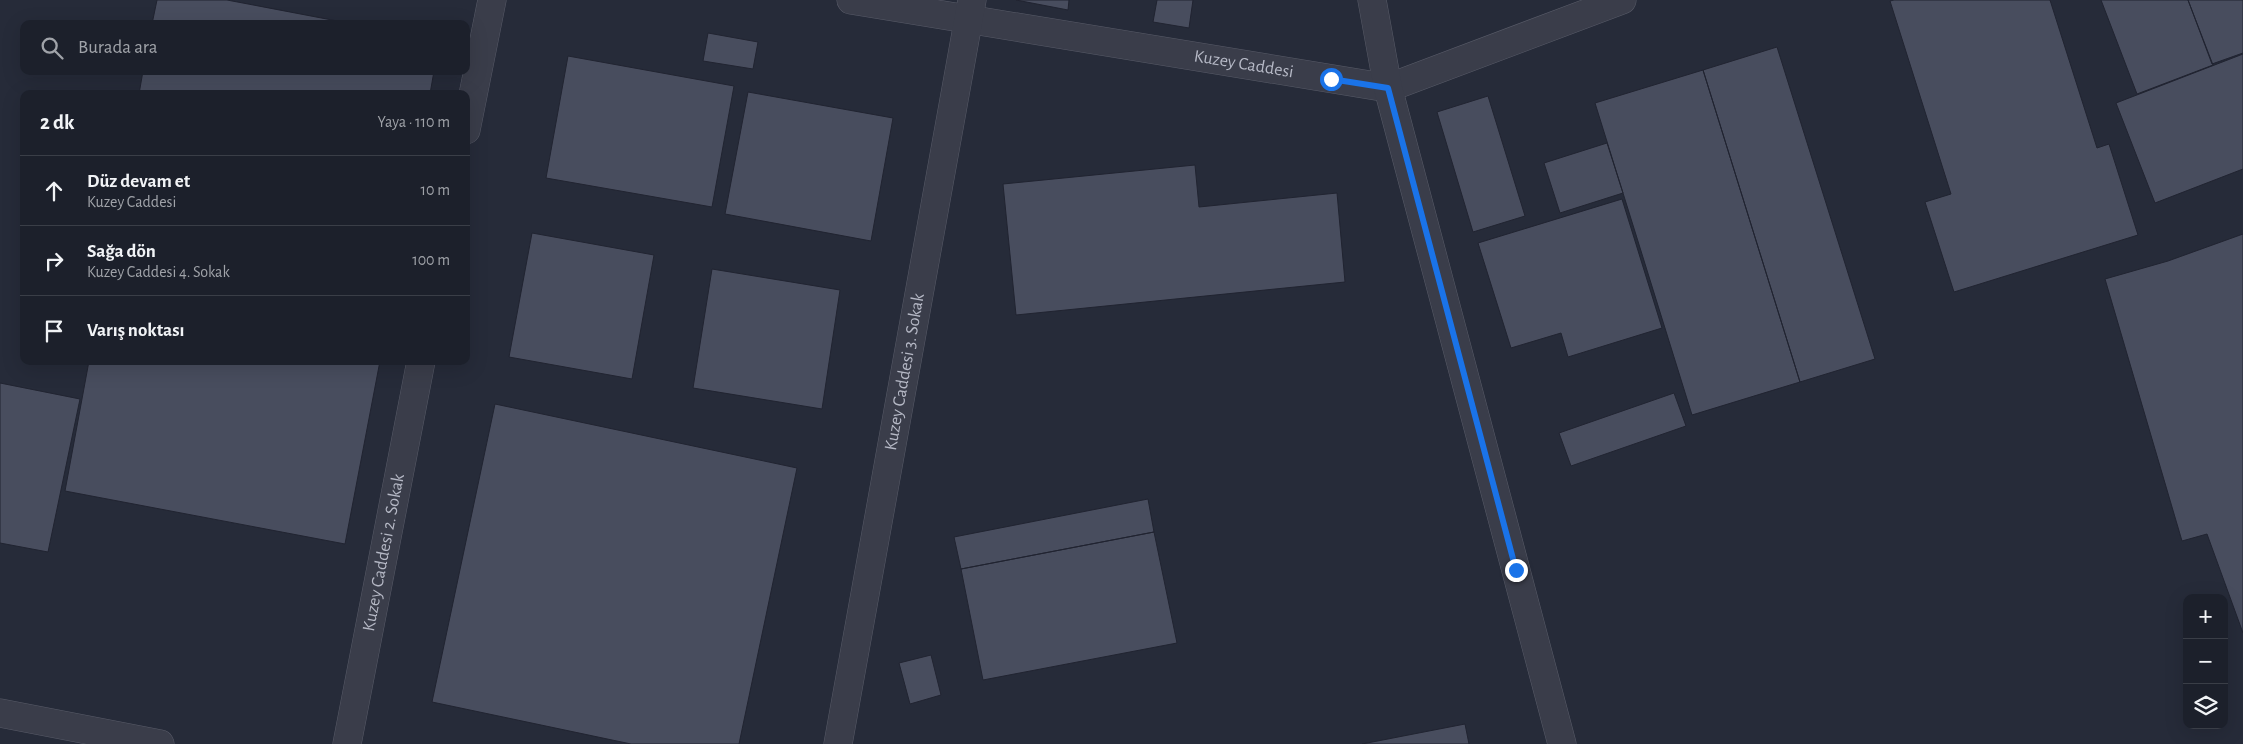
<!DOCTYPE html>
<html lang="tr">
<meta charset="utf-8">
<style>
:root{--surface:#1c202b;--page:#252833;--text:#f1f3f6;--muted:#a0a3a9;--line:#3a3e47}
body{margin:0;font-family:"Alegreya Sans",sans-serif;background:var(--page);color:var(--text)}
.controls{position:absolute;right:15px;bottom:15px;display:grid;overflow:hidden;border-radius:10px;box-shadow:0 5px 20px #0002}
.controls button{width:45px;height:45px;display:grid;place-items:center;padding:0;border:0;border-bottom:1px solid var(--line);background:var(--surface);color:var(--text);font:25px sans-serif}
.stop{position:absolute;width:15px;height:15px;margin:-11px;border:4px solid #1a73e8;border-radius:50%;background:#fff}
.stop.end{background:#1a73e8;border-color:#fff;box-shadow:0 1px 5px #0008}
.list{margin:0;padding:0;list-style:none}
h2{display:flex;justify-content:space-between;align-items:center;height:65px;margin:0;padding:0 20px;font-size:21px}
h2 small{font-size:16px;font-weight:400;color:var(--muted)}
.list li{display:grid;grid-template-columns:32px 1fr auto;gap:15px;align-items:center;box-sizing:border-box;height:70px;padding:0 20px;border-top:1px solid var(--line)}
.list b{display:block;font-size:19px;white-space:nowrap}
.list p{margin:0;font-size:16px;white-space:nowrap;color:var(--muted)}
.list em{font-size:16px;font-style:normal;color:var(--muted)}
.icon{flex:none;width:28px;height:28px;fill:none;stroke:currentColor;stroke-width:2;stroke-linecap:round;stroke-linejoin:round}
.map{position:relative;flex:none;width:2243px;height:744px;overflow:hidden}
.search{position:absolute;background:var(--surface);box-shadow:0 5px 20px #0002;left:20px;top:20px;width:450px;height:55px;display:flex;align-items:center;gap:12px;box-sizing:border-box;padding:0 18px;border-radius:10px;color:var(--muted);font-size:19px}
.panel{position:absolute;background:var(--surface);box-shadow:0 5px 20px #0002;left:20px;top:90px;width:450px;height:275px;border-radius:10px}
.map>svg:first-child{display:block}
</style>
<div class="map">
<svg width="2243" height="744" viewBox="0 0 2243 744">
<rect width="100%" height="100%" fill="#262b39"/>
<path fill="#484d5e" stroke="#212431" d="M157,0H227L353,24H152Z
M1016,0H1069L1068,10Z
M1157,0H1193L1189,28L1153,22Z
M1894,0H2050L2097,148L2109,144L2138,235L1954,292L1925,202L1951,194L1890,1Z
M2101,0H2188L2213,65L2137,94Z
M2188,0H2243V53L2212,64Z
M708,33L758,42L753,69L703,61Z
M1777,47L1875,359L1800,382L1703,70Z
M2243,54V169L2155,203L2116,103Z
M568,56L734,86L712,207L546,178Z
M1703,70L1800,382L1692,415L1595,103Z
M143,71H434L430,94H139Z
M748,92L893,118L871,241L725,214Z
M1488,96L1525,216L1473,232L1437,112Z
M1607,143L1623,193L1560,213L1544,163Z
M1195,165L1199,207L1337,193L1345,282L1016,315L1003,184Z
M1622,199L1662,328L1568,357L1561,333L1511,348L1478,243Z
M532,233L654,255L632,379L509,357Z
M2243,234V633L2207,534L2182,541L2105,279L2168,261Z
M712,269L840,290L822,409L693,388Z
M89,361H380L345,544L65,491Z
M0,383L80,399L48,552L0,543Z
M1674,393L1686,426L1571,466L1559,433Z
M495,404L797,468L739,744H631L432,702Z
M1148,499L1154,532L961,569L954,537Z
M1154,532L1177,643L983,680L961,569Z
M931,655L941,695L910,704L899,663Z
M1465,724L1469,744H1362Z"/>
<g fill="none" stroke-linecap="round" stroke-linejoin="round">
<g stroke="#585b68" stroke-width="29">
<g id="minor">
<path id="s1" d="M851,0L1388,88L1622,0"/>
<path d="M1372,0L1388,88L1562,744"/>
<path d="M466,130L492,0"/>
<path d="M0,713L160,744"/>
<path id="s2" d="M347,744L421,361"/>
<path id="s3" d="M838,744L972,0"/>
</g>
</g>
<use href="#minor" stroke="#3a3d4a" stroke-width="28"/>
</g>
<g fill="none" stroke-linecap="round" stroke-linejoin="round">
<path stroke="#1a73e8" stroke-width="6" d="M1331,79L1388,88L1516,570"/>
</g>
<g text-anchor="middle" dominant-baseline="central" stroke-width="4" stroke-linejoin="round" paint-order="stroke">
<g font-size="18" fill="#b5b8c5" stroke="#1f222f">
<text stroke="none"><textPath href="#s1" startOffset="398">Kuzey Caddesi</textPath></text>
<text stroke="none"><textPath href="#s3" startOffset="378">Kuzey Caddesi 3. Sokak</textPath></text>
<text stroke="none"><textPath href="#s2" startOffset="195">Kuzey Caddesi 2. Sokak</textPath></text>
</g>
</g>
</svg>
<div class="controls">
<button>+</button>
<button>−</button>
<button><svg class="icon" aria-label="layers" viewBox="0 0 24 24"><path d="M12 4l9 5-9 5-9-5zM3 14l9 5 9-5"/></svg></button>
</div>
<div class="stop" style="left:1331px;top:79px"></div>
<div class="stop end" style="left:1516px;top:570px"></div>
<div class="search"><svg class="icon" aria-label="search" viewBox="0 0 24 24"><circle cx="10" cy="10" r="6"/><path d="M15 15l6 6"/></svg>Burada ara</div>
<section class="panel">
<h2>2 dk<small>Yaya · 110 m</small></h2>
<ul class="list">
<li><svg class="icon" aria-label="ahead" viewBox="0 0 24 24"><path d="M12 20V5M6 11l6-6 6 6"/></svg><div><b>Düz devam et</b><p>Kuzey Caddesi</p></div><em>10 m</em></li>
<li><svg class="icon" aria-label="right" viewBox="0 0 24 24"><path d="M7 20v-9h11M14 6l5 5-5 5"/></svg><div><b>Sağa dön</b><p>Kuzey Caddesi 4. Sokak</p></div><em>100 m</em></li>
<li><svg class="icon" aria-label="arrive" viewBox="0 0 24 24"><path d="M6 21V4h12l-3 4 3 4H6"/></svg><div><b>Varış noktası</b></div></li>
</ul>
</section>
</div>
